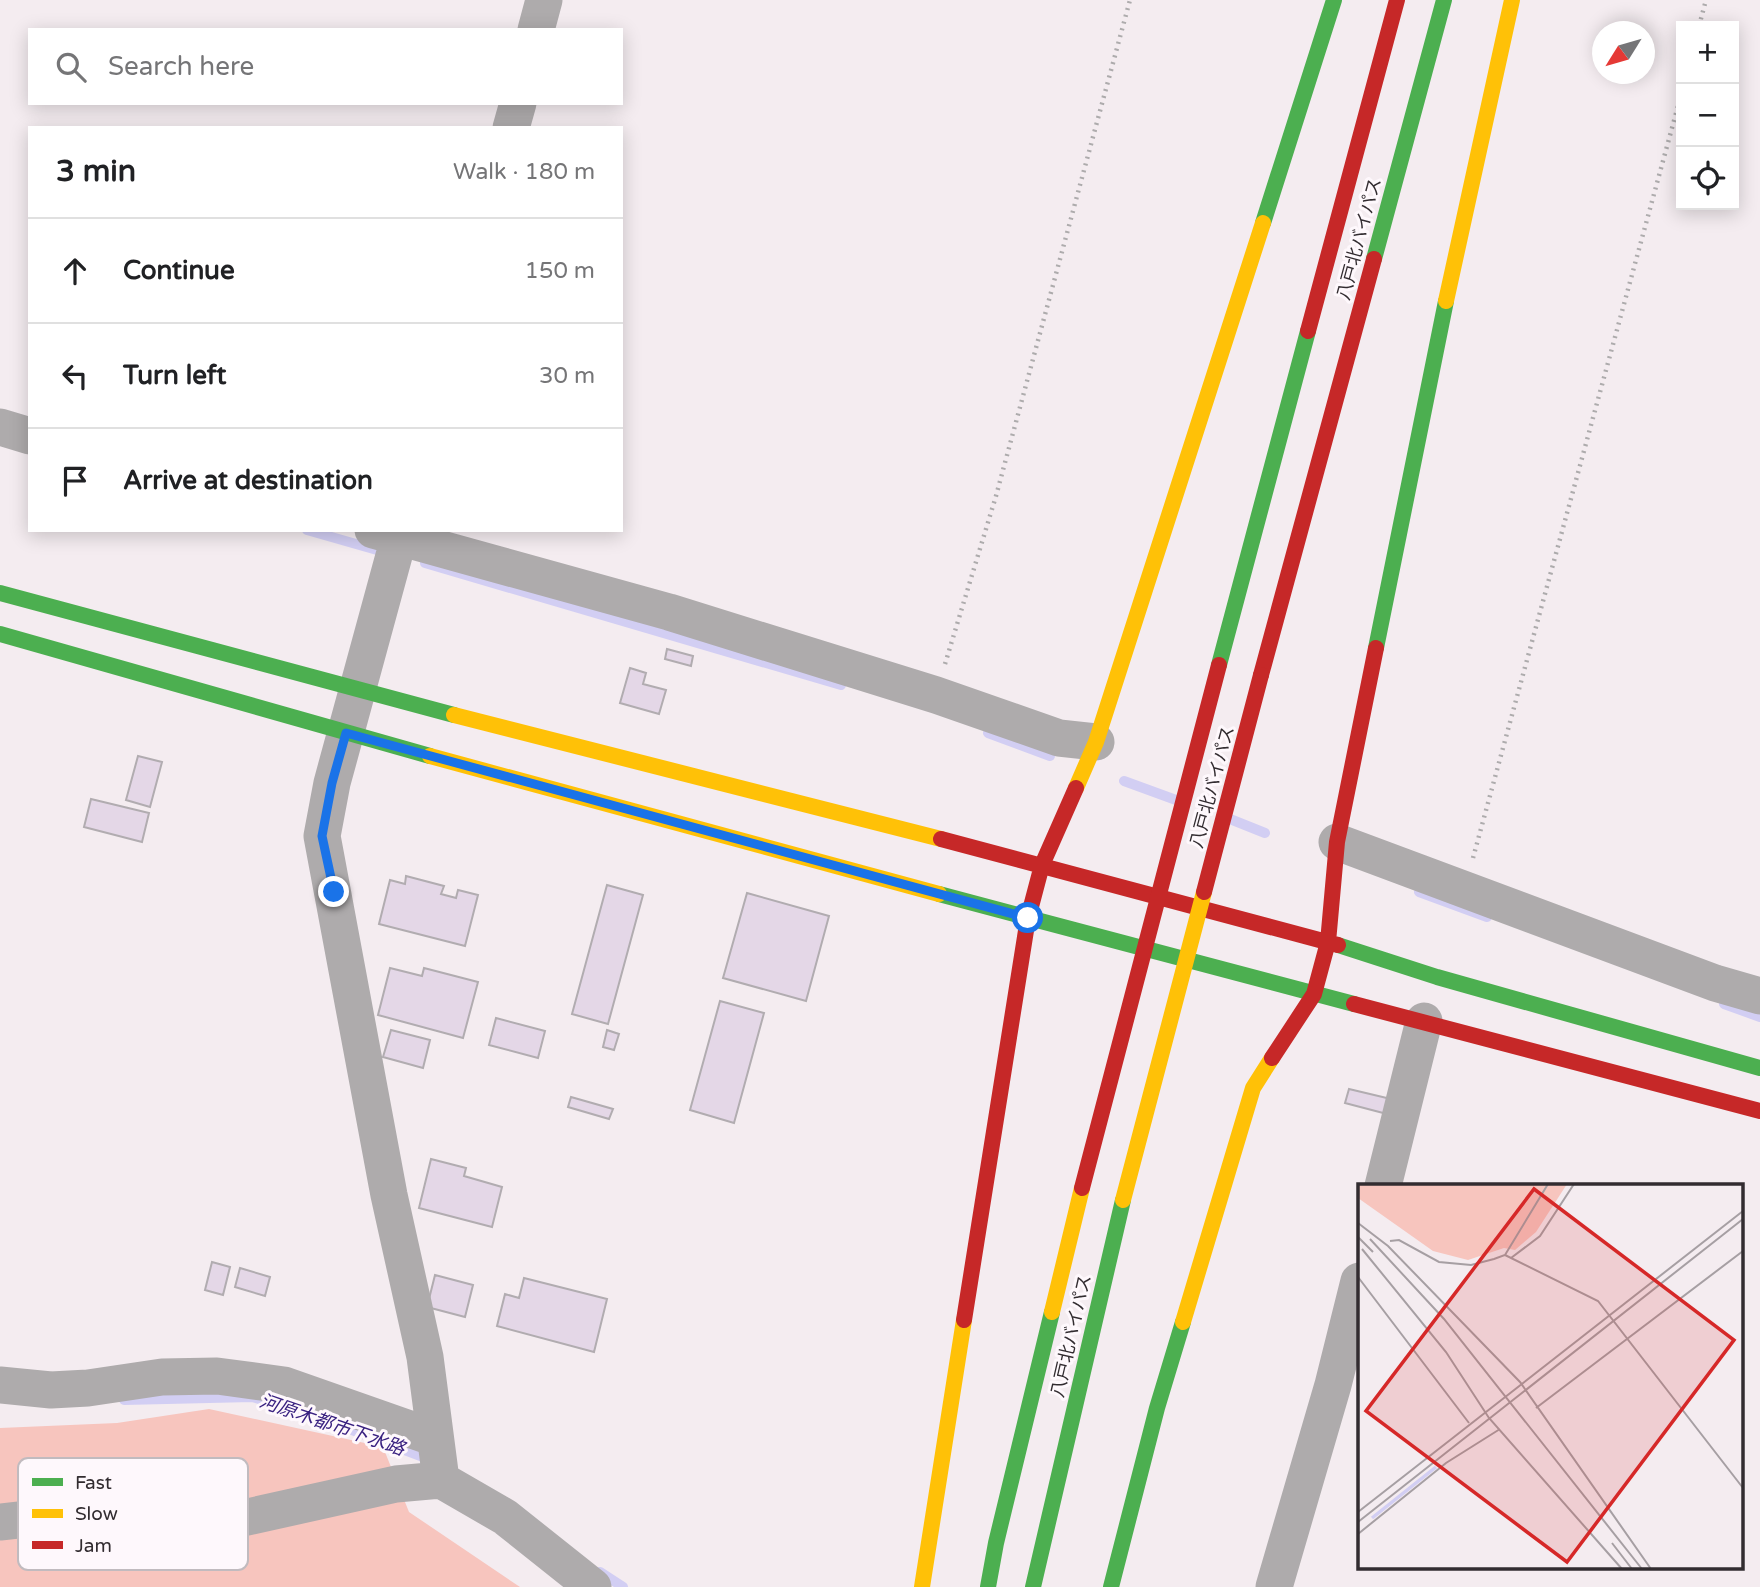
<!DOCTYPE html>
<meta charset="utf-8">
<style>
:root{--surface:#fff;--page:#f2f2f2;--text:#202124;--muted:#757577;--line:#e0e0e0}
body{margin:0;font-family:"Varela Round","Noto Sans JP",sans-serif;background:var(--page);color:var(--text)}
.controls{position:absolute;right:21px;top:21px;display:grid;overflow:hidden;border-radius:0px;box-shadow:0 4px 18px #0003}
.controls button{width:63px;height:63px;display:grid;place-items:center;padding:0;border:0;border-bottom:2px solid var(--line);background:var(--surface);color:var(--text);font:35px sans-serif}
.compass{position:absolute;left:1592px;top:21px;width:63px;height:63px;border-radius:50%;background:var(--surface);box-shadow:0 4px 18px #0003;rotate:233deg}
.stop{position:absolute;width:21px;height:21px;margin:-16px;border:5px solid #1a73e8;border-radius:50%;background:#fff}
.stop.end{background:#1a73e8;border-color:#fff;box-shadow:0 2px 7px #0008}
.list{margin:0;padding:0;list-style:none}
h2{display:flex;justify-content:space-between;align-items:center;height:91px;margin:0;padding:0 28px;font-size:30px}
h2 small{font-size:23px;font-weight:400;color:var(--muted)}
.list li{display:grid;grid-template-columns:46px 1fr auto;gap:21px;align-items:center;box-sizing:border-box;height:105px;padding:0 28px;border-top:2px solid var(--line)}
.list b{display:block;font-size:26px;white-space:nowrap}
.list em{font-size:23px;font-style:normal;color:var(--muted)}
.icon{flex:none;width:38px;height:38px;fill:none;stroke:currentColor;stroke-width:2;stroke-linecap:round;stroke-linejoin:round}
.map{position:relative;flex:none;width:1760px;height:1587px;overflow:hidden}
.search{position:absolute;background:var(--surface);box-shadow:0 4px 18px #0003;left:28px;top:28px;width:595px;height:77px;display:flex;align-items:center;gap:18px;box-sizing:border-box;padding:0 24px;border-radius:0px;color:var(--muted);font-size:26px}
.panel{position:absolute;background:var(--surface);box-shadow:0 4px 18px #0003;left:28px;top:126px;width:595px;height:406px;border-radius:0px}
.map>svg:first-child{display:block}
</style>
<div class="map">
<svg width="1760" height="1587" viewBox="0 0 1760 1587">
<rect width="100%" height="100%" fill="#f4ecf0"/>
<path fill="#f7c5be" d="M209,1409L383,1447L409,1512L520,1587H0V1428L117,1423Z"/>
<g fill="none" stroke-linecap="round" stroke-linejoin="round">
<path stroke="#d2cef3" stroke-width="10" d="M307,530L377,550
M425,563L841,685
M988,733L1050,756
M1124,781L1176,800
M1230,819L1265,833
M1419,892L1487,917
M1724,1004L1760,1017
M124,1400L252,1397L302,1411L431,1460
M600,1572L623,1587"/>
</g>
<path fill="#e4d7e7" stroke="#b1acb0" stroke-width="2" d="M667,649L693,656L691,666L665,659Z
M630,668L646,673L643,684L666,690L659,714L620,703Z
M138,756L162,762L150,807L126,800Z
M91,799L149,813L142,842L84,827Z
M406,876L444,886L441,894L456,898L458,890L478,895L465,946L379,924L390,880L405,884Z
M607,885L643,895L608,1024L572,1014Z
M747,893L829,916L806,1001L723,978Z
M390,968L422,976L424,968L478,982L463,1038L378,1015Z
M720,1001L764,1013L734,1123L690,1110Z
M496,1018L545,1031L538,1058L489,1045Z
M391,1030L430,1040L423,1068L383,1057Z
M607,1030L619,1034L614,1050L603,1047Z
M1349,1089L1391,1099L1387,1114L1345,1103Z
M571,1097L613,1109L609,1119L568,1107Z
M431,1159L466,1168L464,1176L502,1187L492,1227L419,1208Z
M212,1262L230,1267L223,1295L205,1290Z
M240,1268L270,1277L265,1296L235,1287Z
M435,1275L473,1285L465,1317L427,1307Z
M524,1278L607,1299L594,1352L497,1326L505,1294L519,1298Z"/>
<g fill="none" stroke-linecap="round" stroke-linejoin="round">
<path stroke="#adabac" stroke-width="4.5" stroke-dasharray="2 5" stroke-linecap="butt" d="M1699,26L1706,0
M945,664L996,496L1130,0
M1473,858L1681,95"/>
<path stroke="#aeabac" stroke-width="37" d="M536,30L544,0
M511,128L518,103
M0,427L30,436
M373,530L669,612L936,695L1059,738L1096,742
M401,530L332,783L322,836L389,1195L425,1357L441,1480
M1337,842L1715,983L1760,996
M1383,1186L1424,1021
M0,1385L51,1390L88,1388L162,1377L217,1376L284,1385L435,1438
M0,1522L63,1515L225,1522L396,1484L441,1480L505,1517L593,1587
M1274,1587L1333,1385L1359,1281"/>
<path stroke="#4caf50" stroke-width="16" d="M1263,223L1334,0
M1374,259L1444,0
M0,593L454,715
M0,634L430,756
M1376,648L1446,301
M1219,665L1308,331
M939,894L1354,1004
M1338,945L1437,977L1760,1068
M988,1587L996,1543L1052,1312
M1033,1587L1123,1200
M1111,1587L1157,1408L1183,1322"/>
<path stroke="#ffc107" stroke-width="16" d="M1446,301L1512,0
M454,715L941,839
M430,756L939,894
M1076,788L1096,742L1263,223
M1052,1312L1082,1188
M1183,1322L1253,1088L1272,1058
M922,1587L964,1320"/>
<path stroke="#c62828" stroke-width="16" d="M1308,331L1397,0
M1261,675L1374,259
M941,839L1338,945
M1354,1004L1760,1111
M1272,1058L1314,994L1328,942L1337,842L1376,648
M964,1320L1028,918L1042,865L1076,788"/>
<path stroke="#ffc107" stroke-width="16" d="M1123,1200L1204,892"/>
<path stroke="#c62828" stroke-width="16" d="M1204,892L1261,675
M1082,1188L1219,665"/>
</g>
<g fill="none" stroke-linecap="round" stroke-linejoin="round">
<path stroke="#1a73e8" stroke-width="9" d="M334,892L322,836L332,783L346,733L1028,918"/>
</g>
<g text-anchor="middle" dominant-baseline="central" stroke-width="6" stroke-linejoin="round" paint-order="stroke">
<g font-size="18" fill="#322c30" stroke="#fef8fc">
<text transform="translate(1359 239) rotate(-75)">八戸北バイパス</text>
<text transform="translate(1212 787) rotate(-75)">八戸北バイパス</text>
<text transform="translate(1071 1336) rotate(-77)">八戸北バイパス</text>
</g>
<g font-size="19" font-style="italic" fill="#392180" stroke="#fef8fc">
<text transform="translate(332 1425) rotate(19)">河原木都市下水路</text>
</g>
</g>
<g transform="translate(1358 1184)">
<rect width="385" height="385" fill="#f4ecf0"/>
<path d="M0,0H209L178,48L157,66L146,64L110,76L75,67L0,14Z" fill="#f7c5be"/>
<path fill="none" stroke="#d2cef3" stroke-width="3.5" d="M14,334L78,283"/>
<path fill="none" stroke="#a69fa3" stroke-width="2" d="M0,39L30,62L162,198L293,385M0,53L15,68M12,55L86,135L284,385M32,57L41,56L81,78L113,81L136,75L147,71L190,0M4,65L88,168L131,234L264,385M147,71L240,117L385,304M153,74L182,52L216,0M0,93L111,239M178,224L385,67M0,328L385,27M0,338L385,35M0,350L88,279L142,245M254,359L274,385"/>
<path fill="#d62828" fill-opacity="0.15" stroke="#d62828" stroke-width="3.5" d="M176,5L376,156L209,378L8,227Z"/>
<rect width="385" height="385" fill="none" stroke="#322c30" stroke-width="3.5"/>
</g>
<rect x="18" y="1458" width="230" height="112" rx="10" fill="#fef8fc" stroke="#c1bbbf" stroke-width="2"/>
<rect x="32" y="1478" width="31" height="8" fill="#4caf50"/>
<rect x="32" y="1509" width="31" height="9" fill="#ffc107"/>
<rect x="32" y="1541" width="31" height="8" fill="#c62828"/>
<g font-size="19" fill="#322c30">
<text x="75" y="1489">Fast</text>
<text x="75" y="1520">Slow</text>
<text x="75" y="1552">Jam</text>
</g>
</svg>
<div class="controls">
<button>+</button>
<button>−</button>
<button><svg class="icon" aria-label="locate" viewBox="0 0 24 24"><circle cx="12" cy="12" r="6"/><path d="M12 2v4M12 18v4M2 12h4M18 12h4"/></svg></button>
</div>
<svg class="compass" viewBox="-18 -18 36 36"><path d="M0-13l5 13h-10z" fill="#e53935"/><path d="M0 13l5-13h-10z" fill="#757577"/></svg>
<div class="stop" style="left:1028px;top:918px"></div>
<div class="stop end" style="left:334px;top:892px"></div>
<div class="search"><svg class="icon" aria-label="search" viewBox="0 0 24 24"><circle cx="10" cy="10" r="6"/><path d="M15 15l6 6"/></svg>Search here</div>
<section class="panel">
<h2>3 min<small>Walk · 180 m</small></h2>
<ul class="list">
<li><svg class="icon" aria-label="ahead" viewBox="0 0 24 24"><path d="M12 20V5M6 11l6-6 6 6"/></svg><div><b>Continue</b></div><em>150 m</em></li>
<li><svg class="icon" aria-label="left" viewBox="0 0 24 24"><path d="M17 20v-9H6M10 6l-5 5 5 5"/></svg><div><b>Turn left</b></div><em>30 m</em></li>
<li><svg class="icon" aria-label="arrive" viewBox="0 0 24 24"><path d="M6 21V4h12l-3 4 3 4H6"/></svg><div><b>Arrive at destination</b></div></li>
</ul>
</section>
</div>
